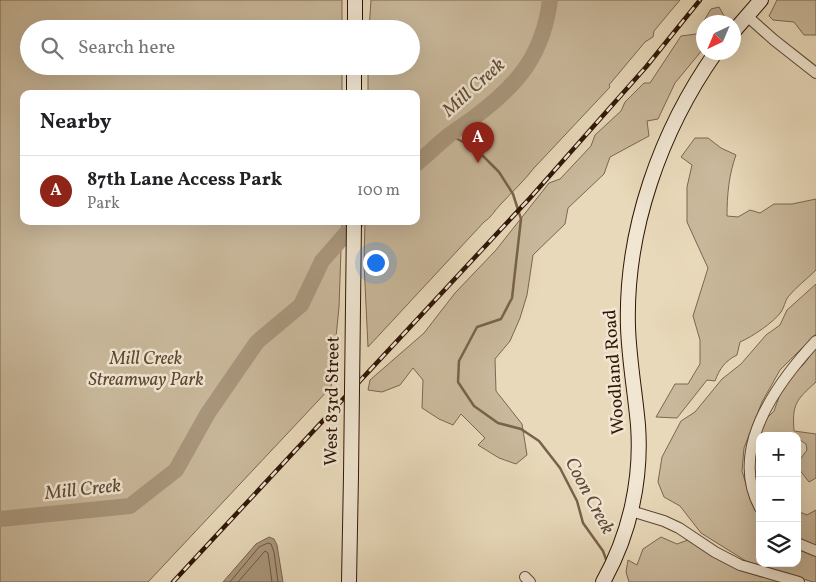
<!DOCTYPE html>
<meta charset="utf-8">
<style>
:root{--surface:#fff;--page:#f2f2f2;--text:#202124;--muted:#757577;--line:#e0e0e0;--accent:#8f2418}
body{margin:0;font-family:Vollkorn,serif;background:var(--page);color:var(--text)}
.controls{position:absolute;right:15px;bottom:15px;display:grid;overflow:hidden;border-radius:10px;box-shadow:0 5px 20px #0002}
.controls button{width:45px;height:45px;display:grid;place-items:center;padding:0;border:0;border-bottom:1px solid var(--line);background:var(--surface);color:var(--text);font:25px sans-serif}
.compass{position:absolute;left:696px;top:15px;width:45px;height:45px;border-radius:50%;background:var(--surface);box-shadow:0 5px 20px #0002;rotate:224deg}
.you{position:absolute;left:375px;top:262px;width:18px;height:18px;margin:-12px;border:4px solid #fff;border-radius:50%;background:#1a73e8;box-shadow:0 0 0 8px #1a73e833}
.badge{display:grid;place-items:center;width:32px;height:32px;border-radius:50%;background:var(--accent);color:#fff;font-size:16px;font-weight:700}
.pin{position:absolute;translate:-50% -41px;filter:drop-shadow(0 1px 2px #0008)}
.pin::after{content:'';position:absolute;top:26px;width:18px;height:15px;background:inherit;clip-path:polygon(0 0,100% 0,50% 100%)}
.list{margin:0;padding:0;list-style:none}
h2{display:flex;justify-content:space-between;align-items:center;height:65px;margin:0;padding:0 20px;font-size:21px}
h2 small{font-size:16px;font-weight:400;color:var(--muted)}
.list li{display:grid;grid-template-columns:32px 1fr auto;gap:15px;align-items:center;box-sizing:border-box;height:70px;padding:0 20px;border-top:1px solid var(--line)}
.list b{display:block;font-size:19px;white-space:nowrap}
.list p{margin:0;font-size:16px;white-space:nowrap;color:var(--muted)}
.list em{font-size:16px;font-style:normal;color:var(--muted)}
.icon{flex:none;width:28px;height:28px;fill:none;stroke:currentColor;stroke-width:2;stroke-linecap:round;stroke-linejoin:round}
.map{position:relative;flex:none;width:816px;height:582px;overflow:hidden}
.search{position:absolute;background:var(--surface);box-shadow:0 5px 20px #0002;left:20px;top:20px;width:400px;height:55px;display:flex;align-items:center;gap:12px;box-sizing:border-box;padding:0 18px;border-radius:28px;color:var(--muted);font-size:19px}
.panel{position:absolute;background:var(--surface);box-shadow:0 5px 20px #0002;left:20px;top:90px;width:400px;height:135px;border-radius:10px}
.map>svg:first-child{display:block}
</style>
<div class="map">
<svg width="816" height="582" viewBox="0 0 816 582">
<rect width="100%" height="100%" fill="#e8d9ba"/>
<filter id="stains"><feTurbulence type="fractalNoise" baseFrequency=".004" numOctaves="4"/><feColorMatrix values="0 0 0 0 .2 0 0 0 0 .09 0 0 0 0 .02 0 0 0 .5 -.17"/></filter>
<radialGradient id="worn" r=".72"><stop offset=".6" stop-color="#630" stop-opacity="0"/><stop offset="1" stop-color="#630" stop-opacity=".3"/></radialGradient>
<path fill="#c9b89b" stroke="#7c6650" d="M0,0H342V29H29V66H342V94H24V221H342L339,307L331,387L148,582H0Z
M371,0H680L654,31L653,37L645,42L609,85L610,87L534,168C524,181 512,192 500,205C494,211 491,218 484,222L368,347L364,263L365,221H416V94H368V66H411V29H369Z
M777,0H816V35H804L794,22L773,20L769,16Z
M719,7L727,21L726,22H704L703,49L675,83L658,119L647,121L649,136L610,157L604,174L568,208L565,224L533,255L527,295L520,318L510,341L495,359L496,391L522,424L527,455L516,464L499,458L478,445L485,438L461,414L453,425L439,419L422,408L423,380L413,368L400,385L382,392L368,390L370,380L424,333L455,293L496,250L549,183L560,179L591,146L595,135L621,111L625,102L644,83H650L681,36L696,34L711,9Z
M695,138H708L721,148L736,155C729,174 727,195 727,216L738,217L750,210L760,213L774,204H792L816,199V270C807,279 796,287 788,297C785,301 784,308 781,312C774,322 752,337 740,342L737,355C725,361 720,368 715,381L707,380L677,418L656,417L675,384H688L700,364V340L693,316L708,268L687,222V187L692,165L681,157Z
M816,284V334L780,370L762,402L744,448L742,471L752,504L760,514V563H797V545L816,555V582H813L746,561L701,533L680,506L664,497L658,482L662,457L681,421L695,412L722,379L741,364L766,335L780,325L787,310Z
M816,348V382C796,400 792,404 794,431L816,434V478L809,482C796,465 794,467 807,450L806,444L797,438V436H760L766,419L774,411L780,394L790,377L804,364Z
M816,510V548L797,539V511L807,515Z
M661,537L677,544L688,540L722,559L782,582H629L626,572L628,560L637,565L643,549Z"/>
<path fill="#a9967c" stroke="#78624c" d="M269,537L274,539L277,545L283,582H223L256,544Z"/>
<g fill="none" stroke-linecap="round" stroke-linejoin="round">
<path stroke="#6c5640" stroke-width="1" d="M230,582L259,547L268,543L271,544L274,552L278,582
M238,582L265,551L268,553L272,582"/>
<path stroke="#78624c" stroke-width="2.5" d="M450,135L476,149L499,172L513,194L521,219L512,298L501,319L477,327L459,361L458,382L474,406L498,423L521,429L539,441L560,468L577,501L583,523L603,551L607,562"/>
<path stroke="#a9967c" stroke-width="16" d="M416,164C427,155 437,145 448,136C457,129 467,123 476,116C519,84 543,54 550,0
M0,519L130,506L176,470L208,413L257,342L301,305L322,261L357,221"/>
<g stroke="#5d4632" stroke-width="12">
<path id="minor" d="M747,16L774,40L816,73
M760,508C728,449 776,384 816,341
M631,511L664,521L679,528L715,552L740,565L799,582
M797,543L816,551
M525,577L530,582"/>
</g>
<g stroke="#2f1505" stroke-width="16">
<path id="secondary" d="M355,29V0
M734,31L761,0
M354,66V94
M349,582L351,475
M603,582C630,534 642,479 638,425C635,392 629,359 628,327C625,230 661,130 716,52"/>
</g>
<use href="#minor" stroke="#f0e6d2" stroke-width="10"/>
<use href="#secondary" stroke="#f0e6d2" stroke-width="14"/>
<g stroke="#2f1505" stroke-width="4.5">
<path id="rail" d="M173,582L530,198L646,67L700,0"/>
</g>
<use href="#rail" stroke="#f0e6d2" stroke-width="2.5" stroke-dasharray="8" stroke-linecap="butt"/>
<g stroke="#2f1505" stroke-width="16" stroke-linecap="butt">
<path id="secondary-bridge" d="M351,475L354,221"/>
</g>
<use href="#secondary-bridge" stroke="#f0e6d2" stroke-width="14"/>
</g>
<g text-anchor="middle" dominant-baseline="central" stroke-width="5" stroke-linejoin="round" paint-order="stroke">
<g font-size="18" font-style="italic" fill="#5d4632" stroke="#f0e6d2">
<text x="146" y="359">Mill Creek<tspan x="146" dy="21">Streamway Park</tspan></text>
</g>
<g font-size="18" fill="#2f1505" stroke="#f0e6d2">
<text transform="translate(615 372) rotate(-94)">Woodland Road</text>
<text transform="translate(333 401) rotate(-89)">West 83rd Street</text>
</g>
<g font-size="19" font-style="italic" fill="#604935" stroke="#f0e6d2">
<text transform="translate(474 88) rotate(-42)">Mill Creek</text>
<text transform="translate(83 490) rotate(-6)">Mill Creek</text>
<text transform="translate(589 496) rotate(62)">Coon Creek</text>
</g>
</g>
<rect width="100%" height="100%" filter="url(#stains)"/>
<rect width="100%" height="100%" fill="url(#worn)"/>
</svg>
<div class="controls">
<button>+</button>
<button>−</button>
<button><svg class="icon" aria-label="layers" viewBox="0 0 24 24"><path d="M12 4l9 5-9 5-9-5zM3 14l9 5 9-5"/></svg></button>
</div>
<svg class="compass" viewBox="-18 -18 36 36"><path d="M0-13l5 13h-10z" fill="#e53935"/><path d="M0 13l5-13h-10z" fill="#757577"/></svg>
<div class="you"></div>
<div class="pin badge" style="left:478px;top:163px">A</div>
<div class="search"><svg class="icon" aria-label="search" viewBox="0 0 24 24"><circle cx="10" cy="10" r="6"/><path d="M15 15l6 6"/></svg>Search here</div>
<section class="panel">
<h2>Nearby<small></small></h2>
<ul class="list">
<li><span class="badge">A</span><div><b>87th Lane Access Park</b><p>Park</p></div><em>100 m</em></li>
</ul>
</section>
</div>
